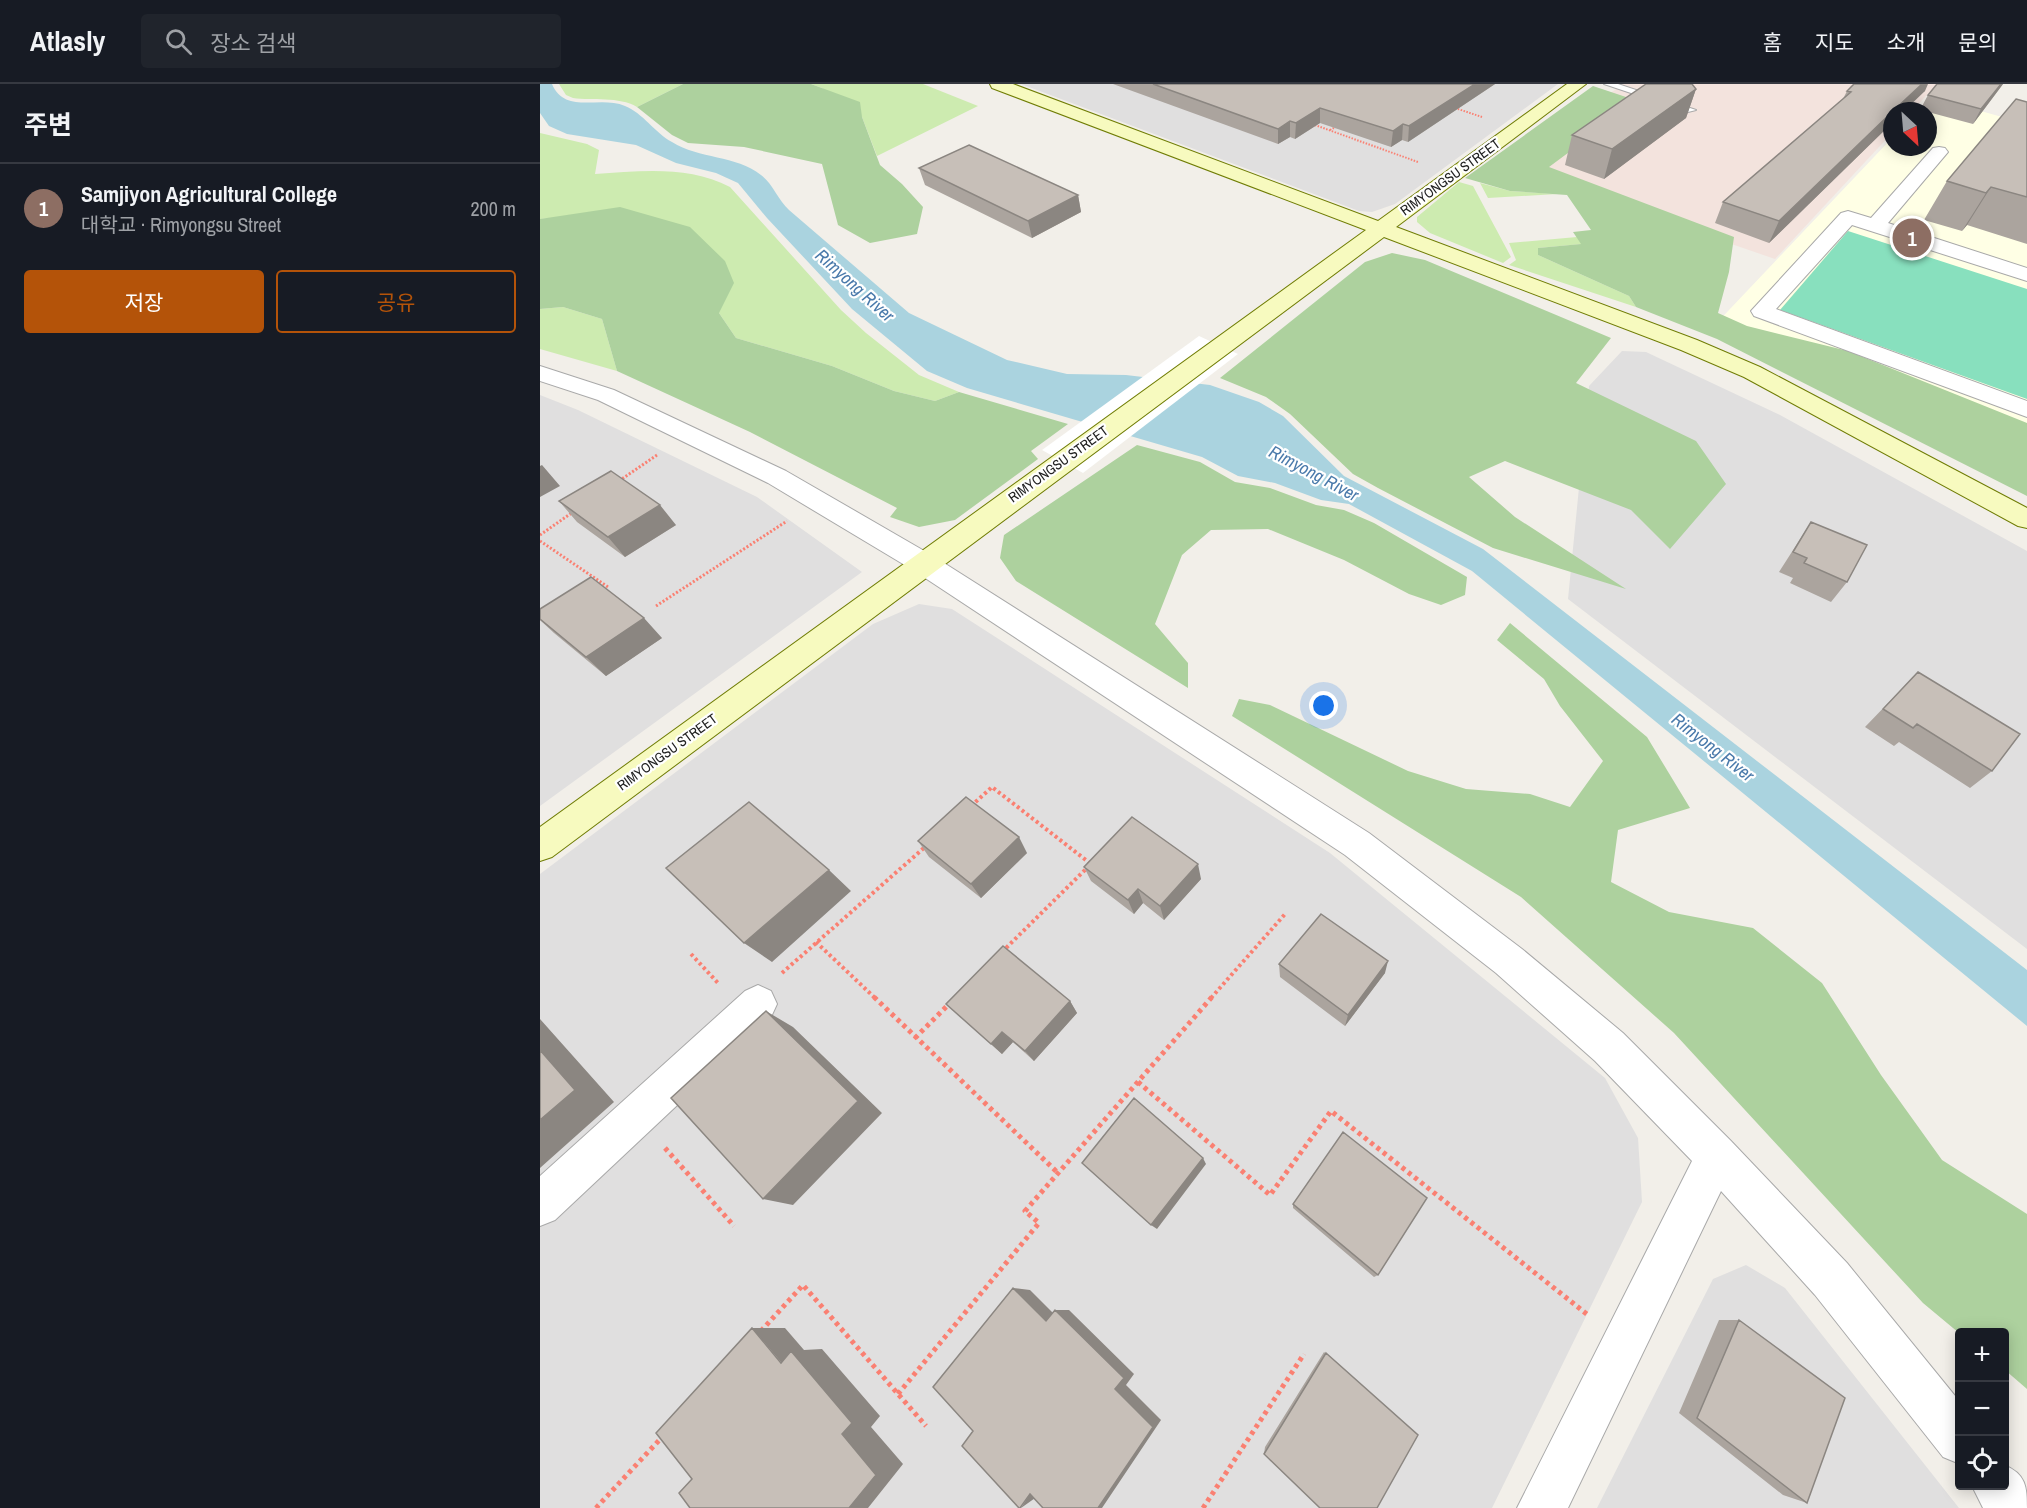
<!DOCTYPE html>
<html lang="ko">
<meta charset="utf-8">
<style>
:root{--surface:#171b24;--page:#20242c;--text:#f1f3f6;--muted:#9ea1a6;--line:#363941;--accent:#b45309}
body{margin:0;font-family:"Archivo Narrow","Noto Sans KR",sans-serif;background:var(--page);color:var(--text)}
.controls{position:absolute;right:18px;bottom:18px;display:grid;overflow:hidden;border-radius:6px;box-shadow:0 3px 15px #0003}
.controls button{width:54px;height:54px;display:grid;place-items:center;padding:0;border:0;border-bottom:2px solid var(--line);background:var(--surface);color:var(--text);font:30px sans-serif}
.compass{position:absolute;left:1343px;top:18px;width:54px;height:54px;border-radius:50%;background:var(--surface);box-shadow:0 3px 15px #0003;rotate:154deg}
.you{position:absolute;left:784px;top:622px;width:21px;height:21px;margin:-15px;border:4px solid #fff;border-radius:50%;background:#1a73e8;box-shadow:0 0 0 9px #1a73e833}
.badge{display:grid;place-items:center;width:39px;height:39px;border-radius:50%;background:var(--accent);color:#fff;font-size:20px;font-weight:700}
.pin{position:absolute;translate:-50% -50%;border:3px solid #fff;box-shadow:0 2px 6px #0006}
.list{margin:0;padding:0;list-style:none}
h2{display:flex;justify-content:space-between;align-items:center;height:78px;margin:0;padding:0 24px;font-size:26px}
h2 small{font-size:20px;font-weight:400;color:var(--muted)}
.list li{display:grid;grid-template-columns:39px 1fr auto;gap:18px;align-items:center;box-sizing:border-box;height:90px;padding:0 24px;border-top:2px solid var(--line)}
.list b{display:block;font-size:22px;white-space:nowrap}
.list p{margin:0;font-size:20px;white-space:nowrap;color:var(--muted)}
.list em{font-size:20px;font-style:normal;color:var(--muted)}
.actions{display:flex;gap:12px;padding:18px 24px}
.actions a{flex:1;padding:14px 0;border:2px solid var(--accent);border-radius:6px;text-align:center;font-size:21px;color:var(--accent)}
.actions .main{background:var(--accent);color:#fff}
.icon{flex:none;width:33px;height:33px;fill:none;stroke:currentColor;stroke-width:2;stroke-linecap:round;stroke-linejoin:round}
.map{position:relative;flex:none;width:1487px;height:1424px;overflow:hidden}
header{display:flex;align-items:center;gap:36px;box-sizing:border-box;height:84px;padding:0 30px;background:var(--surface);border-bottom:2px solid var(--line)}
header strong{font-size:28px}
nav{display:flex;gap:33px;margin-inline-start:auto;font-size:21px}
.search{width:420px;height:54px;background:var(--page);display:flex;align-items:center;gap:15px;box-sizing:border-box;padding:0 21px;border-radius:6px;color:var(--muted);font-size:22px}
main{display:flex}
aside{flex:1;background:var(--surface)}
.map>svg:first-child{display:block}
</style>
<header>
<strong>Atlasly</strong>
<div class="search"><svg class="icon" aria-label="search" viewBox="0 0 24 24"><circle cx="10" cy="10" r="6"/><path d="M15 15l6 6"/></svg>장소 검색</div>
<nav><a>홈</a><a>지도</a><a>소개</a><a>문의</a></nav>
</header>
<main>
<aside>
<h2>주변<small></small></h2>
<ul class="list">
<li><span class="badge" style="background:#8d6e63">1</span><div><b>Samjiyon Agricultural College</b><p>대학교 · Rimyongsu Street</p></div><em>200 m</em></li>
</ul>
<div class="actions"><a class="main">저장</a><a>공유</a></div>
</aside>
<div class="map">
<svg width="1487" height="1424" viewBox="0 0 1487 1424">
<rect width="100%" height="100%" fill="#f2efe9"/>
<path fill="#e0dfdf" d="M481,0H1018L855,120L832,128L819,127Z
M1082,267L1106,268L1240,331L1487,467V865L1028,515L1049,302Z
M0,311L38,326L217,413L322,488L0,722Z
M379,520L412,525L790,769L1065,994L1098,1054L1102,1118L952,1424H0V790L333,540Z
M1206,1181L1245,1204L1419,1424H1057L1173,1195Z"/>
<path fill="#ffffe5" d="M1391,13L1487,40V368L1171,245L1352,54V63H1388V27H1378Z"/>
<path fill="#f3e3dd" d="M1083,0H1397L1372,27H1352V49L1235,175L968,83Z"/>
<path fill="#cdebb0" d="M19,0H143L97,23C79,12 52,17 33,14L26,11Z
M271,0H383L438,22L337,72L322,33L282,4Z
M0,49L47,60L59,66L55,90C100,87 149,81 190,103L301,226L326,249L379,291L419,308L395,317L354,307L292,282L196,254L179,229L15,134L0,135Z
M919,98L933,102L971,173L963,179L890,149L877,138V133Z
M940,99L970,107L1017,110L948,114Z
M1037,153L1042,160L998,164V171L1089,212L1096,223L969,181L976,176L969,159Z
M23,223L62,235L77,287L0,265V225Z"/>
<path fill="#add19e" d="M143,0H271L320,18L322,33L340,81L362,100L383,123L377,150L330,159L298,141L282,80L204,63L148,59L132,51L97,23Z
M1053,2L1098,17L1009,83L1194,153L1189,188L1178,229L1207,242L1308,267L1487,339V412L1177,255L1096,223L1089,212L998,171V164L1041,160L1033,148L1051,146L1027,111L970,107L925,94Z
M80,123L150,143L185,177L194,199L179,229L196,254L292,282L354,307L395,317L419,308L528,340L491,367L498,375L415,436L379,443L350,433L357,424L210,348L77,287L62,235L23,223L0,225V135Z
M852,169L885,176L1071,254L1036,299L1156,357L1186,400L1130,465L1091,426L965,377L929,393L975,433L1086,505L953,464L838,404L813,390L750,330L726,313L680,294L825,178Z
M597,361L660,378L695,398L730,404L776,421L804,426L834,439L927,493L925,511L901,521L869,510L804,476L728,445L671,446L642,471L615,540L648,579V604L476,497L460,474L464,451Z
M970,539L1107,653L1150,724L1078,746L1071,798L1129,828L1213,844L1282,899L1341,991L1402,1076L1487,1130V1305L1465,1286L1464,1248L1419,1249L1383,1219L1134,949L981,813L692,632L699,615L730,621L868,687L926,705L990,710L1030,723L1063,677L1020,622L1004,595L957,556Z"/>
<path fill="#88e0be" d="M1308,147L1487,205V315L1240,226Z"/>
<path fill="#aad3df" d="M0,0H12C25,31 60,11 85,22C103,29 115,49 132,58C159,75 196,71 221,91C233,100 238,116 249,126L369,229L467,276L527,290L586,291L670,301L719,318L743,332L804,392L943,465L1487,886V942L932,487L809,420L781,416L735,399L698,392L662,373L427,304L387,287L312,225L227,134L198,99L176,89L136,79L96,61L27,50L9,42L0,29Z"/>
<path fill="#fff" d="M659,252L698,270L543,389L502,366Z"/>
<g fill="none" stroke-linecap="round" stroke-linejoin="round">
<g stroke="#a9a9a9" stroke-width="2">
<path id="lane" d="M1064,0H1078L1156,26L1148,28Z"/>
</g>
<g stroke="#a9a9a9" stroke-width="2">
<path id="street" d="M1399,63L1405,64L1408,68L1348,139L1487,184V197L1312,141L1236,225L1487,317V333L1214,232L1211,227L1301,129L1308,127L1331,134L1393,64Z
M0,282L74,306L246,387L393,472L829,749L982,865L1083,949L1191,1057L1307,1179L1420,1318V1380L1403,1373L1275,1211L1181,1107L1028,1424H977L1152,1077L1055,977L956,889L805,771L373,486L228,399L58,316L0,297Z
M218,901L231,907L237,920L231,933L15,1136L0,1142V1092L205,907Z
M1464,1381C1486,1390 1487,1403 1487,1424H1443L1432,1402H1464Z"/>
</g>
<g stroke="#707d05" stroke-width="2">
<path id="secondary" d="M450,0H473L838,137L1027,0H1046L856,143L1157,256L1220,283L1487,424V444L1478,442L1204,293L1141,266L844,153L12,773L0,777V743L826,146L452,4Z"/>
</g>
<path stroke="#fa8072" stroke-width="2" stroke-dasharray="1.5 1.5" stroke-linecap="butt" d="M915,24L942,33
M772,40L878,78
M790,46L797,42"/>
<path stroke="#fa8072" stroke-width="3" stroke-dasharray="2 2" stroke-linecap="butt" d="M79,397L117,371
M0,451L33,428
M0,457L68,503
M116,522L247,437"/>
<path stroke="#fa8072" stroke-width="4" stroke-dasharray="3 3" stroke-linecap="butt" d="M431,722L452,703L551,780L463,867
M276,858L335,914
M151,870L178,899
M242,889L385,763
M671,914L746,829"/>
<path stroke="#fa8072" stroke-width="5" stroke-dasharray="4 4" stroke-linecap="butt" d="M334,913L518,1089
M375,954L410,919
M598,998L730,1111L791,1027L1048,1231
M125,1064L194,1142
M221,1247L263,1201L386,1342
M358,1310L499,1139L485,1127L672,913
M56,1424L124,1351
M663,1424L764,1270"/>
<use href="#lane" fill="#fff" fill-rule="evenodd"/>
<use href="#street" fill="#fff" fill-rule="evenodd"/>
<use href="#secondary" fill="#f7fabf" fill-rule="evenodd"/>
</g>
<path fill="#aba49e" d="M573,0H955L868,58L862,56L851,63L780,39L755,55L750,53L738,60Z
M1463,0L1433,40L1388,28V27L1380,26L1388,11Z
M1156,5L1146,34L1064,95L1025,81L1032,51Z
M1307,7H1385L1352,27V39L1229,159L1175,139L1183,118L1303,15Z
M1487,18V160L1427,141L1422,147L1384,136L1407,97Z
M379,84L538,111L541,128L492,154L385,101Z
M19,417L136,441L85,473L37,438Z
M1271,438L1307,498L1291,518L1250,499L1253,494L1239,488Z
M0,525L122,554L66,592L14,549L0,536Z
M1378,588L1452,687L1430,704L1359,658L1354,662L1325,643Z
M378,757L487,769L441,814L389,773Z
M544,783L661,795L624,836L603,819L594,830L551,797Z
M739,880L845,889L805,942L740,893Z
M530,917L537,929L494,977L473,958L462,970L406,920Z
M753,1120L838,1191L834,1193L753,1124Z
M1179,1236H1199L1267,1419L1243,1411L1139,1329Z
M784,1268L878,1351L724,1370L725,1363Z"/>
<path fill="#8b8681" d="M935,0H955L868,58L869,42Z
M1382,0H1388L1385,7L1364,27H1353Z
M1461,0H1463L1433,40L1441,25Z
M1156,5L1146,34L1064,95L1072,65Z
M780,24V39L755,55L756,39Z
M1352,28V39L1229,159L1239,137Z
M750,37V53L738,60V45Z
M863,40L862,56L851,63L853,47Z
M1451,103L1427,141L1422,147L1446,109Z
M538,111L541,128L492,154L488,137Z
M2,381L20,402L0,413V382Z
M120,421L136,441L85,473L68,453Z
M104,534L122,554L66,592L46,573Z
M479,753L487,769L441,814L431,800Z
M658,780L661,795L624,836L620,822Z
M289,786L311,807L232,878L204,859Z
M598,805L603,819L594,830L588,816Z
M848,877L845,889L805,942L808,931Z
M530,917L537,929L494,977L485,967Z
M226,927L253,943L342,1029L253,1121L223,1115Z
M0,935L74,1018L0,1084Z
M462,948L473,958L462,970L451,960Z
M663,1074L666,1080L617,1145L611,1141Z
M473,1204L490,1206L521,1237H506Z
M515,1226H529L594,1290L586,1301L621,1336L562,1424H558L575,1305Z
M212,1244H245L264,1266L282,1265L340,1332L331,1343L363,1380L328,1424H309L302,1350Z
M490,1410L498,1412L481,1424Z"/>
<path fill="#c7bfb8" stroke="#8b8681" stroke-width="1.5" d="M613,0H935L869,42L863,40L853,47L780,24L756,39L750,37L738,45Z
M1106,0H1152L1156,5L1072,65L1032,51Z
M1314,0H1382L1353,27H1352V28L1239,137L1183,118L1311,8L1307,7Z
M1397,0H1461L1441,25L1388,11Z
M1476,15L1487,18V113L1451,103L1446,109L1407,97Z
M429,61L538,111L488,137L379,84Z
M71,387L120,421L68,453L19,417Z
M1271,438L1327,461L1307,498L1264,479L1267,474L1253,468Z
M51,493L104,534L46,573L0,535V525Z
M1378,588L1480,650L1452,687L1377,640L1373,644L1343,625Z
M426,713L479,753L431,800L378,757Z
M209,718L289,786L204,859L126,784Z
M592,733L658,780L620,822L598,805L588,816L544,783Z
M781,830L848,877L808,931L739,880Z
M463,862L530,917L485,967L462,948L451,960L406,920Z
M226,927L318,1017L223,1115L131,1014Z
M0,966L35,1006L0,1036Z
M594,1014L663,1074L611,1141L542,1079Z
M803,1048L887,1114L838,1191L753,1120Z
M473,1204L506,1237L515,1226L584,1294L575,1305L613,1343L558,1424H503L490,1410L480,1424H479L422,1362L433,1347L393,1303Z
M1199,1236L1305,1314L1267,1419L1157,1334Z
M212,1244L241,1279L251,1267L312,1339L302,1350L336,1391L309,1424H150L139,1409L152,1395L116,1349Z
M786,1269L878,1351L837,1424H780L724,1370Z"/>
<g text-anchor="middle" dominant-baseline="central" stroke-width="4.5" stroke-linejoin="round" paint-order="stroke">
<g font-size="14" fill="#222" stroke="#fff">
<text transform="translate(910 93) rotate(-36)">RIMYONGSU STREET</text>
<text transform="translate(518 380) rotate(-36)">RIMYONGSU STREET</text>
<text transform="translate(127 668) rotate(-36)">RIMYONGSU STREET</text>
</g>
<g font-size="18" font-style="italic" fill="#4a7aab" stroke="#fff">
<text transform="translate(315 201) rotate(42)">Rimyong River</text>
<text transform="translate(774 389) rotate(28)">Rimyong River</text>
<text transform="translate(1173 663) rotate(38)">Rimyong River</text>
</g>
</g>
</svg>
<div class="controls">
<button>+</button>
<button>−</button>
<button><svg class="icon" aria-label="locate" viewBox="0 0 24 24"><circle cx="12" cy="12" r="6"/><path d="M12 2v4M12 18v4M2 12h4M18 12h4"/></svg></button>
</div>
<svg class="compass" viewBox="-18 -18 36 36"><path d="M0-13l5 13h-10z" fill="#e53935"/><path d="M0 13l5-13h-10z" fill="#9ea1a6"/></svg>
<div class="you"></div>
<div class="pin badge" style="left:1372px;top:154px;background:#8d6e63">1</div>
</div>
</main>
